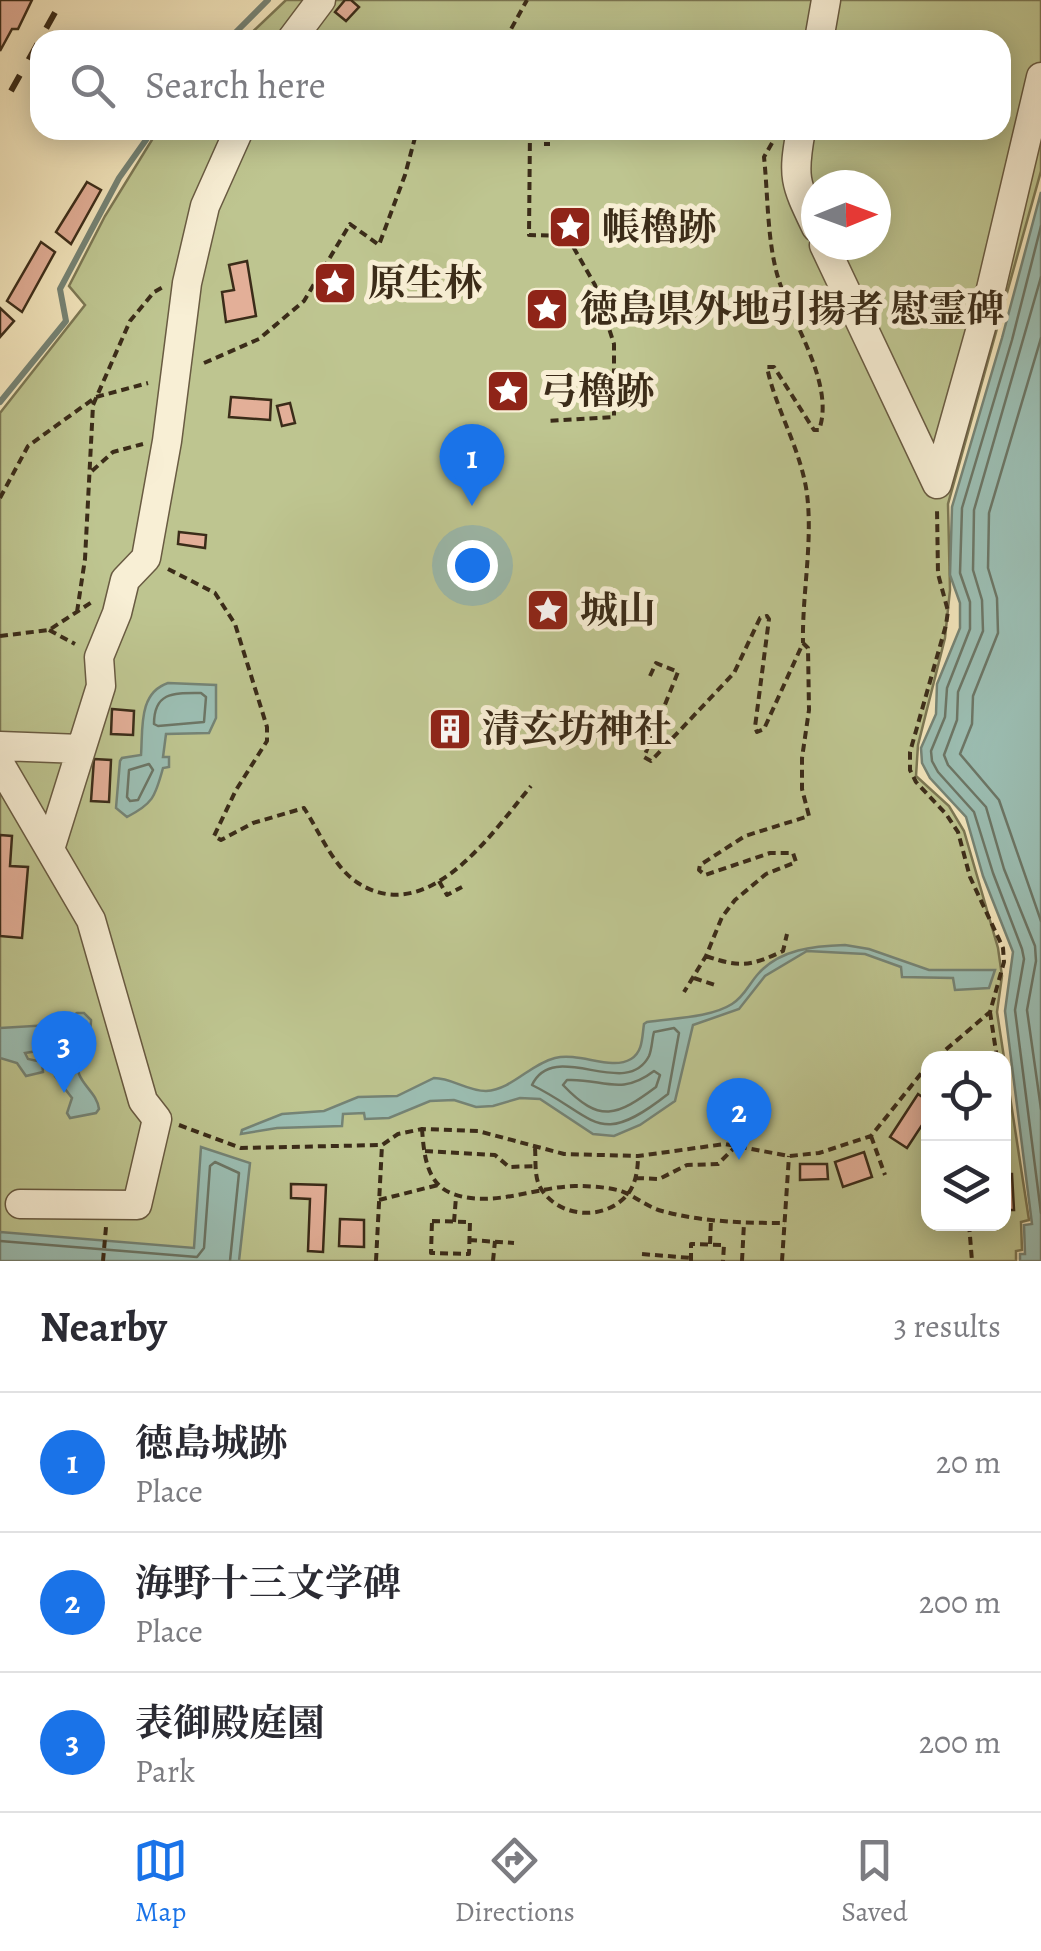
<!DOCTYPE html>
<meta charset="utf-8">
<style>
:root{--surface:#fff;--page:#f7f7f7;--text:#2b2b33;--muted:#7c7c81;--line:#e1e1e2;--accent:#1a73e8}
body{margin:0;font-family:Alegreya,"Noto Serif JP",serif;background:var(--page);color:var(--text)}
.controls{position:absolute;right:30px;bottom:30px;display:grid;overflow:hidden;border-radius:20px;box-shadow:0 5px 25px #0003}
.controls button{width:90px;height:90px;display:grid;place-items:center;padding:0;border:0;border-bottom:2px solid var(--line);background:var(--surface);color:var(--text);font:50px sans-serif}
.compass{position:absolute;left:801px;top:170px;width:90px;height:90px;border-radius:50%;background:var(--surface);box-shadow:0 5px 25px #0003;rotate:89deg}
.you{position:absolute;left:472px;top:565px;width:35px;height:35px;margin:-25px;border:8px solid #fff;border-radius:50%;background:#1a73e8;box-shadow:0 0 0 15px #1a73e833}
.badge{display:grid;place-items:center;width:65px;height:65px;border-radius:50%;background:var(--accent);color:#fff;font-size:32px;font-weight:700}
.pin{position:absolute;translate:-50% -82px;filter:drop-shadow(0 2px 5px #0008)}
.pin::after{content:'';position:absolute;top:52px;width:35px;height:30px;background:inherit;clip-path:polygon(0 0,100% 0,50% 100%)}
.list{margin:0;padding:0;list-style:none}
h2{display:flex;justify-content:space-between;align-items:center;height:130px;margin:0;padding:0 40px;font-size:42px}
h2 small{font-size:32px;font-weight:400;color:var(--muted)}
.list li{display:grid;grid-template-columns:65px 1fr auto;gap:30px;align-items:center;box-sizing:border-box;height:140px;padding:0 40px;border-top:2px solid var(--line)}
.list b{display:block;font-size:38px;white-space:nowrap}
.list p{margin:0;font-size:32px;white-space:nowrap;color:var(--muted)}
.list em{font-size:32px;font-style:normal;color:var(--muted)}
.icon{flex:none;width:55px;height:55px;fill:none;stroke:currentColor;stroke-width:2;stroke-linecap:round;stroke-linejoin:round}
.map{position:relative;flex:none;width:1041px;height:1261px;overflow:hidden}
.search{position:absolute;background:var(--surface);box-shadow:0 5px 25px #0003;left:30px;right:30px;top:30px;height:110px;display:flex;align-items:center;gap:25px;box-sizing:border-box;padding:0 35px;border-radius:30px;color:var(--muted);font-size:38px}
.sheet{height:550px;background:var(--surface)}
nav{display:flex;justify-content:space-around;align-items:center;box-sizing:border-box;height:140px;border-top:2px solid var(--line);background:var(--surface);font-size:28px;color:var(--muted)}
nav a{display:grid;justify-items:center;gap:5px}
nav .on{color:var(--accent)}
.map>svg:first-child{display:block}
</style>
<div class="map">
<svg width="1041" height="1261" viewBox="0 0 1041 1261">
<rect width="100%" height="100%" fill="#f4e7be"/>
<filter id="stains"><feTurbulence type="fractalNoise" baseFrequency=".002" numOctaves="4"/><feColorMatrix values="0 0 0 0 .2 0 0 0 0 .09 0 0 0 0 .02 0 0 0 .5 -.17"/></filter>
<radialGradient id="worn" r=".72"><stop offset=".6" stop-color="#630" stop-opacity="0"/><stop offset="1" stop-color="#630" stop-opacity=".3"/></radialGradient>
<path fill="#bec590" stroke="#7c7854" stroke-width="2.5" fill-rule="evenodd" d="M286,0H1041V171L948,504L950,590L945,638L918,745L916,776L949,806L964,831L998,948L1002,976L997,1012L1029,1220L1021,1222L1022,1250L1016,1251V1261H0V413L85,305L69,286L105,216L158,130H1001V40H244ZM816,185H876V245H816ZM928,1058H1004V1224H928Z"/>
<path fill="#9cbfb4" stroke="#758476" stroke-width="2.5" d="M1041,192V1261H1020V1254H1025L1024,1225L1032,1224L1005,1011L1013,952L983,876L966,817L930,778L922,763L921,748L936,714L937,684L960,628V603L950,575L952,507L1002,338Z
M168,683L216,685V718L209,733L166,734L163,757H169V767L163,768C155,798 152,804 127,817L116,808L120,761L122,758L141,755C143,729 138,693 168,683Z
M845,945L869,949L929,970H995L989,988L955,990L953,978L902,977L901,967L865,954L807,951L765,976L739,1009L693,1025L675,1101L640,1125L614,1136L593,1134L540,1099L520,1098L493,1106L476,1107L454,1100L430,1101L389,1118L365,1119L364,1113L343,1114L342,1126L277,1128L241,1134L242,1130L282,1114L324,1111L358,1097L397,1096L434,1078C452,1078 467,1091 486,1091C513,1089 530,1064 555,1058C580,1052 611,1071 631,1059C643,1052 642,1037 644,1024L647,1022C672,1018 710,1018 732,1004C744,997 749,984 758,974C780,949 814,946 845,945Z
M77,1013H84L91,1020C92,1039 74,1057 79,1074C84,1087 97,1094 99,1109L96,1113L70,1118L67,1113L72,1098L55,1076L58,1068L80,1043L76,1041L60,1050L55,1046L69,1032L66,1019Z
M50,1025L53,1033L45,1039L50,1049L25,1053L28,1059L42,1062L43,1072L26,1076L17,1063L0,1058V1028Z
M201,1147L250,1163L239,1261H0V1232L194,1248Z"/>
<g fill="none" stroke-linecap="round" stroke-linejoin="round">
<path stroke="#6c7666" stroke-width="2.5" d="M1041,226L1012,340L962,508L960,573L970,602V629L947,688L945,717L931,751L932,761L938,772L974,812L993,873L1022,949L1024,959L1015,1010L1041,1213
M1041,277L974,510L973,570L982,600L983,631L958,692L957,720L944,755L948,765L986,807L1004,869L1035,946L1036,961L1027,1010L1041,1109
M1041,338L989,513L988,568L997,598L998,633L973,696L972,724L960,754L999,800L1041,921
M201,693L206,697L204,722L158,726L154,724C154,691 175,693 201,693Z
M149,764L153,770L138,800L130,801L127,797L129,770Z
M674,1028L679,1033L668,1094C597,1150 597,1117 532,1085C554,1038 626,1101 649,1056C652,1049 652,1039 654,1032Z
M654,1071L660,1075L656,1087C617,1116 600,1124 563,1085L567,1080C602,1078 620,1097 654,1071Z
M0,1241L197,1257L204,1248L210,1166L215,1162L239,1173L230,1261"/>
<path stroke="#758476" stroke-width="6" d="M228,40L268,0
M0,402L66,321L60,289L119,178L153,130"/>
</g>
<path fill="#e3af98" stroke="#3b2c19" stroke-width="2.5" d="M0,0H32L18,29H12L0,51Z
M345,0H351L359,7L346,21L335,12Z
M87,182L101,190L71,244L56,232Z
M41,242L55,252L22,312L7,301Z
M247,261L256,316L226,322L222,292L234,290L229,265Z
M0,308L14,321L0,337Z
M231,397L271,400L270,420L229,417Z
M290,403L295,423L282,426L277,406Z
M179,532L206,535L205,548L178,544Z
M112,709L134,711L133,735L111,734Z
M94,759L111,760L109,802L91,801Z
M0,835L12,836L10,866L28,867L22,938L0,936Z
M918,1094L928,1101V1116L907,1148L890,1137Z
M864,1152L872,1177L843,1187L835,1162Z
M800,1164H827L828,1179L800,1180Z
M1004,1174H1012L1014,1210H1004Z
M291,1184L326,1185L323,1252L308,1251L310,1199L291,1198Z
M340,1219L364,1220V1247L339,1246Z"/>
<g fill="none" stroke-linecap="round" stroke-linejoin="round">
<g stroke="#695b42" stroke-width="31">
<path id="minor" d="M291,40L321,0
M819,40L826,0
M801,130C792,178 795,183 816,227
M824,245L937,484
M937,484L986,310L1041,77
M0,746L81,749
M0,764L91,920L143,1101L157,1119L137,1205L20,1204
M50,849L101,686L99,657L117,613L125,580L146,558L167,441L187,283L205,206L239,130"/>
</g>
<path stroke="#3b2c19" stroke-width="4" stroke-dasharray="8 5" stroke-linecap="butt" d="M505,40L527,0
M530,130L529,235L567,236L595,285L614,344V417L548,421
M772,143L764,157C768,195 767,237 777,274C789,319 836,383 819,430H814L774,367H767C775,408 801,449 807,494C813,543 802,594 803,643
M544,144H550
M566,224V225
M204,363L259,339L304,301L350,224L379,245L405,175L417,130
M92,471L113,452L143,444
M0,498L28,446L96,397L148,383
M168,569L215,593L235,624L267,727V741L236,790L214,836L221,840L253,823L304,808C319,831 334,868 358,883C429,928 493,832 531,786
M77,612L85,559L93,405L130,321L154,292L163,287
M49,630L75,644
M0,636L49,630L92,602
M650,676L656,663L678,672L644,757L651,761L734,673L760,618L767,616L769,619L755,727L757,732L764,729L803,643L808,648L809,710L802,758V789L809,816L745,836L700,865L699,870L705,875L770,853H793L796,862L766,874L735,900L722,917L706,956L684,992
M439,881L447,895L462,887
M706,956C740,968 751,966 783,951L787,934
M694,978L718,986
M990,1012L997,1058
M936,1058L990,1012L1004,962L1003,948L970,877L958,832L946,814L916,782L910,770V752L946,625L948,611L938,574L937,509
M179,1125L241,1148L382,1145L398,1134L422,1129L478,1131L564,1154L638,1156L725,1144L789,1156L819,1153L871,1136L928,1065
M422,1129C424,1154 426,1184 453,1194C493,1208 535,1187 575,1186C590,1186 607,1187 621,1191C635,1196 647,1207 662,1211C702,1222 744,1223 785,1223
M871,1136L885,1175
M535,1148C536,1160 534,1176 540,1187C557,1218 605,1222 628,1194C636,1183 638,1169 638,1156
M425,1151L495,1155L509,1167L536,1166
M636,1178L659,1179L687,1165L718,1164L738,1144
M379,1200L438,1185
M432,1221L470,1222L469,1254L431,1253Z
M454,1222L456,1197
M969,1224L972,1261
M469,1240L514,1243
M710,1244L711,1220
M642,1254L691,1258
M103,1261L106,1227
M376,1261L382,1145
M493,1261L495,1241
M691,1261V1244L724,1245L723,1261
M742,1261L744,1223
M782,1261L789,1156"/>
<use href="#minor" stroke="#f8efd5" stroke-width="28"/>
<path stroke="#3b2c19" stroke-width="6" stroke-dasharray="18 18" stroke-linecap="butt" d="M11,91L62,0"/>
</g>
<defs>
<g id="sight-square" transform="scale(2.25)"><rect x="-9" y="-9" width="18" height="18" rx="4" fill="#8f2418" stroke="#f8efd5"/><path d="M0-6L1.8-2.2L6-1.7L2.9 1.2L3.7 5.4L0 3.3L-3.7 5.4L-2.9 1.2L-6-1.7L-1.8-2.2Z" fill="#fff"/></g>
<g id="building-square" transform="scale(2.25)"><rect x="-9" y="-9" width="18" height="18" rx="4" fill="#8f2418" stroke="#f8efd5"/><path d="M-4-6H4V6H1V3H-1V6H-4ZM-2.5-4.3h1.7v1.8h-1.7ZM.8-4.3h1.7v1.8H.8ZM-2.5-1h1.7V.8h-1.7ZM.8-1h1.7V.8H.8Z" fill="#fff"/></g>
</defs>
<g fill-rule="evenodd">
<use href="#sight-square" x="570" y="227"/>
<use href="#sight-square" x="335" y="283"/>
<use href="#sight-square" x="547" y="309"/>
<use href="#sight-square" x="508" y="391"/>
<use href="#sight-square" x="548" y="610"/>
<use href="#building-square" x="450" y="729"/>
</g>
<g text-anchor="middle" dominant-baseline="central" stroke-width="10" stroke-linejoin="round" paint-order="stroke">
<g font-size="38" font-weight="bold" fill="#3b2c19" stroke="#f8efd5" text-anchor="start">
<text x="602" y="227">帳櫓跡</text>
<text x="368" y="283">原生林</text>
<text x="580" y="309">徳島県外地引揚者 慰霊碑</text>
<text x="540" y="391">弓櫓跡</text>
<text x="580" y="610">城山</text>
<text x="482" y="729">清玄坊神社</text>
</g>
</g>
<rect width="100%" height="100%" filter="url(#stains)"/>
<rect width="100%" height="100%" fill="url(#worn)"/>
</svg>
<div class="controls">
<button><svg class="icon" aria-label="locate" viewBox="0 0 24 24"><circle cx="12" cy="12" r="6"/><path d="M12 2v4M12 18v4M2 12h4M18 12h4"/></svg></button>
<button><svg class="icon" aria-label="layers" viewBox="0 0 24 24"><path d="M12 4l9 5-9 5-9-5zM3 14l9 5 9-5"/></svg></button>
</div>
<svg class="compass" viewBox="-18 -18 36 36"><path d="M0-13l5 13h-10z" fill="#e53935"/><path d="M0 13l5-13h-10z" fill="#7c7c81"/></svg>
<div class="you"></div>
<div class="pin badge" style="left:472px;top:506px">1</div>
<div class="pin badge" style="left:739px;top:1160px">2</div>
<div class="pin badge" style="left:64px;top:1093px">3</div>
<div class="search"><svg class="icon" aria-label="search" viewBox="0 0 24 24"><circle cx="10" cy="10" r="6"/><path d="M15 15l6 6"/></svg>Search here</div>
</div>
<section class="sheet">
<h2>Nearby<small>3 results</small></h2>
<ul class="list">
<li><span class="badge">1</span><div><b>徳島城跡</b><p>Place</p></div><em>20 m</em></li>
<li><span class="badge">2</span><div><b>海野十三文学碑</b><p>Place</p></div><em>200 m</em></li>
<li><span class="badge">3</span><div><b>表御殿庭園</b><p>Park</p></div><em>200 m</em></li>
</ul>
</section>
<nav>
<a class="on"><svg class="icon" aria-label="map" viewBox="0 0 24 24"><path d="M3 6l6-2 6 2 6-2v14l-6 2-6-2-6 2zM9 4v14M15 6v14"/></svg>Map</a>
<a><svg class="icon" aria-label="directions" viewBox="0 0 24 24"><path d="M12 3l9 9-9 9-9-9zM9 14v-3h6M13 9l2 2-2 2"/></svg>Directions</a>
<a><svg class="icon" aria-label="saved" viewBox="0 0 24 24"><path d="M7 4h10v16l-5-4-5 4z"/></svg>Saved</a>
</nav>
